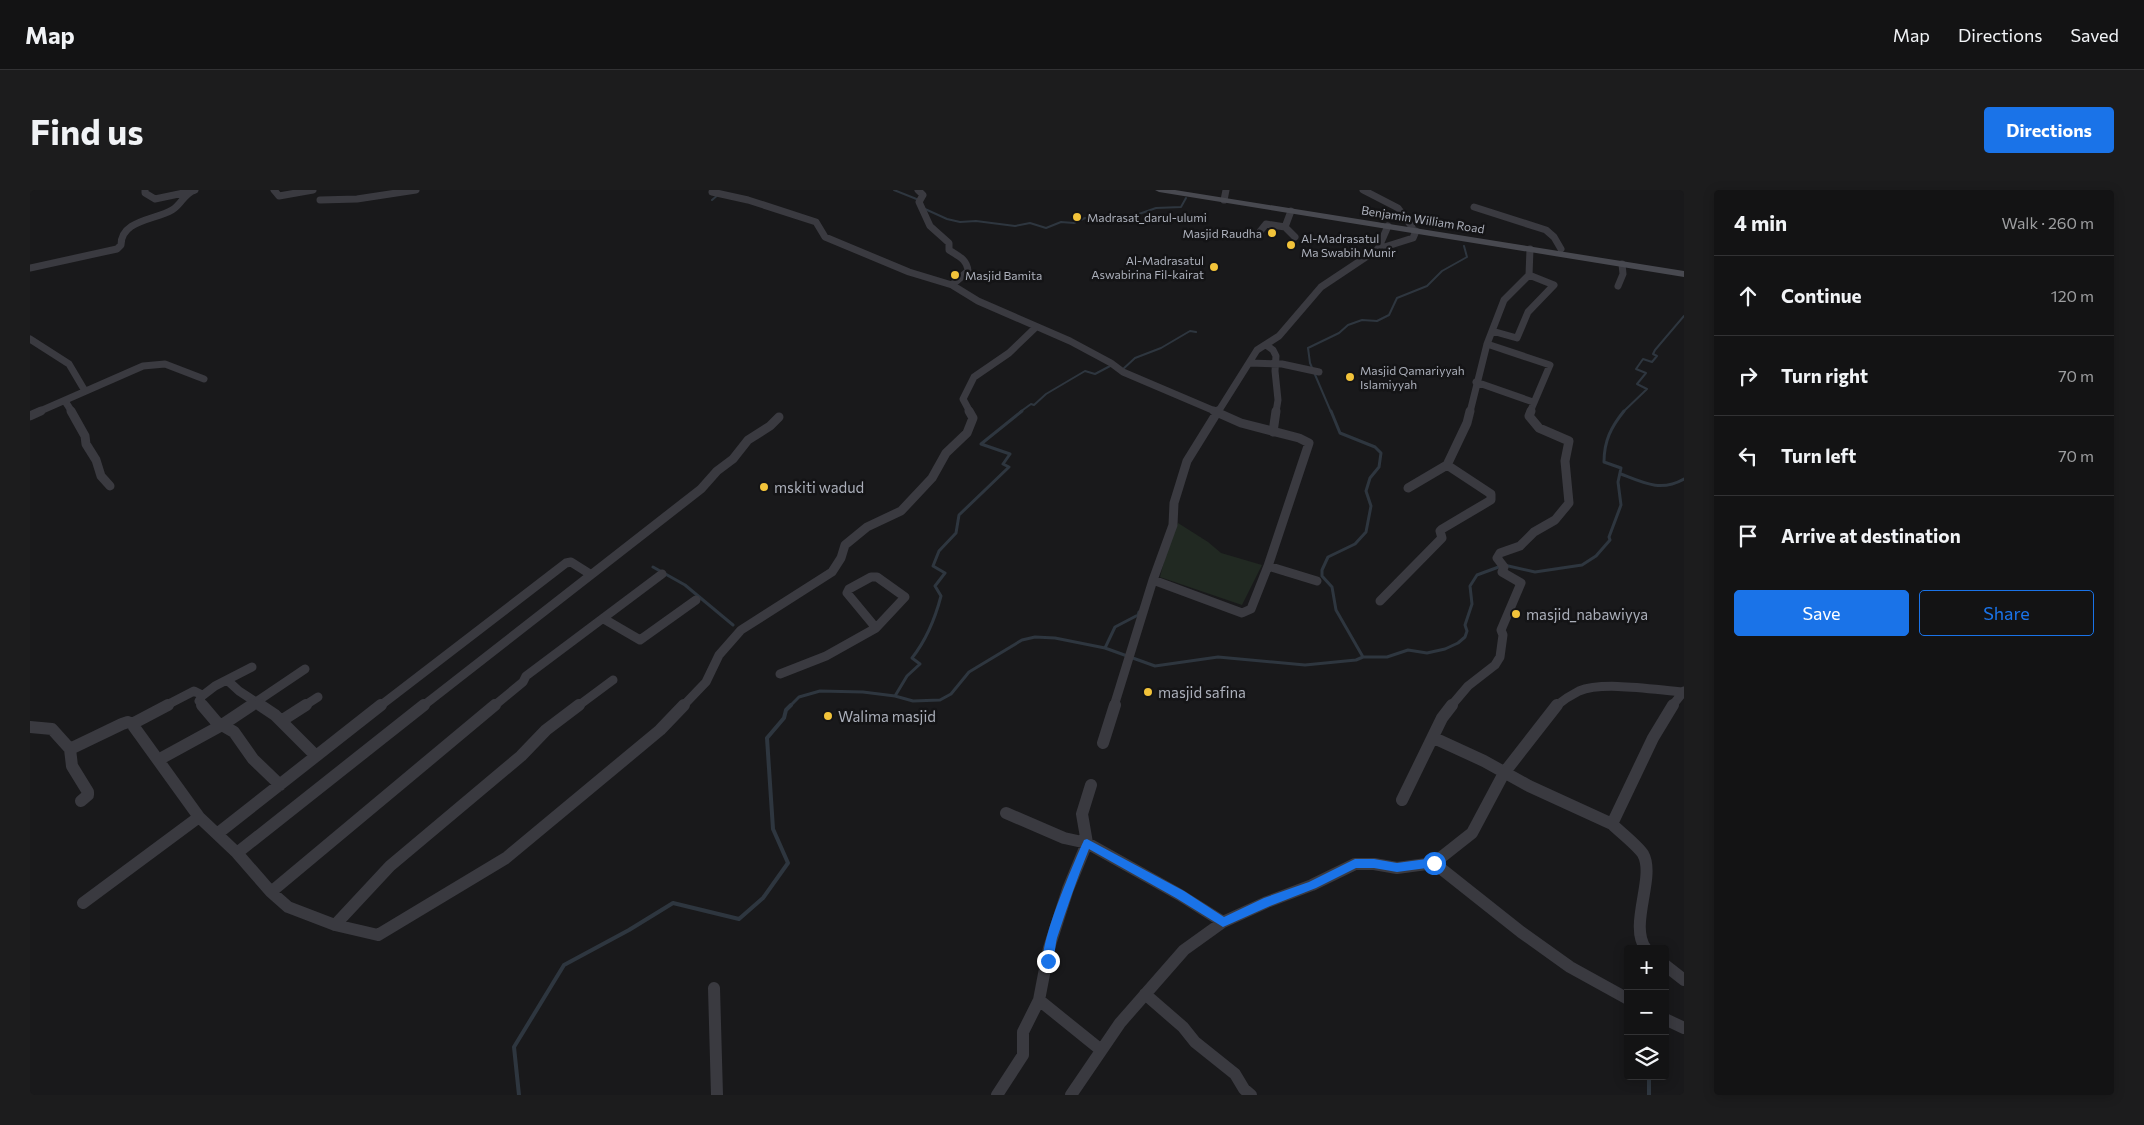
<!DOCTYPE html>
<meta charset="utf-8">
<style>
:root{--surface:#131314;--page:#1c1c1d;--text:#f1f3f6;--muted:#9d9ea0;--line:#323234;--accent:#1a73e8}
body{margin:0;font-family:Commissioner,sans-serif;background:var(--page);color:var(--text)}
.controls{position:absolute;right:15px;bottom:15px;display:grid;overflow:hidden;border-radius:5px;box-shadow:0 2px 12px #0003}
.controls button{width:45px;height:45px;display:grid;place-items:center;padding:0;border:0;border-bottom:1px solid var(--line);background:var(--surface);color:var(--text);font:25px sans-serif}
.stop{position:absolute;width:15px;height:15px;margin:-11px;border:4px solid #1a73e8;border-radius:50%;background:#fff}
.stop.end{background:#1a73e8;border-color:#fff;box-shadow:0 1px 5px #0008}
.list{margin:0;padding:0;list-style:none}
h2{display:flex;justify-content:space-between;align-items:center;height:65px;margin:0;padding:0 20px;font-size:21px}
h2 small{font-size:16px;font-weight:400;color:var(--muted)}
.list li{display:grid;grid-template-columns:32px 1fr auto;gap:15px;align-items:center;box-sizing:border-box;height:80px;padding:0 20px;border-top:1px solid var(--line)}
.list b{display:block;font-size:19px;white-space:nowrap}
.list em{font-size:16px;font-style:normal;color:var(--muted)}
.actions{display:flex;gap:10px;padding:15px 20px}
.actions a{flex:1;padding:11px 0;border:1px solid var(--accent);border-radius:5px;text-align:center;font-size:18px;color:var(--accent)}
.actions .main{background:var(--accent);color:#fff}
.icon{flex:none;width:28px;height:28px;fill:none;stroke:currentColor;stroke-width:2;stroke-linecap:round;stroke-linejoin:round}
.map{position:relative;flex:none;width:1654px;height:905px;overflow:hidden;border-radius:5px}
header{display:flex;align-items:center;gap:30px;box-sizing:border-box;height:70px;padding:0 25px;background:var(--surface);border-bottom:1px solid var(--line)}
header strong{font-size:24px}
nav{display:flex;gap:28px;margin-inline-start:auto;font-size:18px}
.intro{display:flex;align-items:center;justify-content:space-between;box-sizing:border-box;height:120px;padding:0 30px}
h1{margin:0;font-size:35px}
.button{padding:12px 22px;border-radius:5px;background:var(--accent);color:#fff;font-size:18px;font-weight:700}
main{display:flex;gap:30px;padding:0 30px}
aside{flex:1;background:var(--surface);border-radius:5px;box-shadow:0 2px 12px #0003}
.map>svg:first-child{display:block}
</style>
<header>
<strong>Map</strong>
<nav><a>Map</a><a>Directions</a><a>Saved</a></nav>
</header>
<div class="intro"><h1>Find us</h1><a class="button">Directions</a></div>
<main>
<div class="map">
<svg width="1654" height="905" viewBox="0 0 1654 905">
<rect width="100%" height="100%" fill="#19191b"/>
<path fill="#212922" d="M1148,333L1178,352L1191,363L1232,375L1212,415L1130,387L1138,356Z"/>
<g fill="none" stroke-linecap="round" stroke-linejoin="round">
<path stroke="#2e363f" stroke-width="2" d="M864,0L889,10
M682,10L689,4
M895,19L917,29L930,32L946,31L985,36L1000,33L1016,38L1031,32L1044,33L1055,28L1089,31L1126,18L1151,17L1156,8
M1092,180L1105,168L1131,158L1160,141L1166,142
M990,222L1001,214L1004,215L1016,204L1055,181L1065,184L1082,175
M1301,222L1280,173L1278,158L1309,143L1318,135L1332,130L1347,131L1359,125L1367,108L1397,96L1412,81L1437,67L1434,56
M1593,222L1617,199L1607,194L1616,183L1606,179L1613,169L1622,172L1627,166L1623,164L1625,160L1654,126"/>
<path stroke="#2e363f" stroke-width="3" d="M1301,221L1310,243L1345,257L1351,263L1349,277L1340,288L1336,301L1341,316L1336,342L1325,354L1298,367L1292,380V386L1302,397L1306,420L1333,467
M1591,284C1614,293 1631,302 1654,289
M623,377L655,395L703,435
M1075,458L1085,437L1108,425L1109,422
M865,506L877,486L890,474L882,468C897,449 905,429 911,406L905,396L915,383L903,376L909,361L926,343L929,325L979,277L973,274L980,264L951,254L992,221
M760,516L769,507L790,501L833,502L865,506L883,511L910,510L921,504L939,482L992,450L1005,447L1025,448L1075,458L1125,476L1188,467L1275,475L1326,470L1333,467H1357L1378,460L1397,463L1415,459L1428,453L1435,447L1437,441L1435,435L1442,414L1440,396L1447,385L1474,375L1505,382L1552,375L1566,366L1580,350L1579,347L1591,315L1588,292L1591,278L1574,272C1574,251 1581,237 1594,221"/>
<path stroke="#2e363f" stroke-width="4" d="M1619,886V905
M489,905L484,857L534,775L599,740L643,713L709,729L733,708L758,673L743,639L737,548L754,528L756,520L761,515"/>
<path stroke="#3a3a40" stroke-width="7" d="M115,0V3L125,9L158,2
M244,0L249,6L283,0
M888,0L893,5L889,12L900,36L919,53V60C928,66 937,69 938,81L922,95
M1333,0L1368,18L1382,37
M682,2L718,10L786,32L795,47L879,82L922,95L948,111L1040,151L1081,173L1093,182L1187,222
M290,10L327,9L386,0
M1194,10L1196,0
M1444,17L1516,40L1524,47L1531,59
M1261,21L1255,37L1265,47
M1228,44L1236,34L1255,37
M1348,59L1383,48L1386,41
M1500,59L1499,85L1474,110L1457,154L1520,175L1500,222
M0,78L87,59L91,55C91,30 125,30 142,20C152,14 154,3 165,0
M1588,96L1593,84L1592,74
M1462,141L1487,148L1498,122L1524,95L1499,85
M0,149L39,174L55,201
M1236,155L1243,160L1246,166L1245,181L1248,210L1246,222
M1220,173L1252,174L1289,182
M1446,192L1503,212
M35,211L42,222
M8,222L113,176L135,174L174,189
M940,222L933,209L944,187L979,163L1005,138
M1188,222L1227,160L1249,146L1291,97L1348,59L1358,36
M1440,222L1457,154"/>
<path stroke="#3a3a40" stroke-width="9" d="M41,221L55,246L56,254L66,270L71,286L80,296
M0,226L11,221
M1243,242L1246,221
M1378,298L1417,275L1437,233L1440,221
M1238,376L1287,391
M841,387H847L875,407L846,438L817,403L819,399Z
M1123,390L1212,423L1221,419L1238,376L1279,253L1269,248L1211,233L1184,221
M1350,411L1412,348L1410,341L1412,339L1461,310V304L1417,275
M574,429L610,450L666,410
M750,484L796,466L846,438
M197,490L209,501L232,516
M135,516L164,501L172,505
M173,516L169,511L172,506L185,496L222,477
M220,516L275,479
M274,516L288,507
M350,516L536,373L541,372L560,384
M393,516L671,299L687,281L703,269L718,250L740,236L749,227
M464,516L493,492L496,486L632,384
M548,516L583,490
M653,516L676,492L689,465L711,440L802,382L811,368L815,355L837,337L871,321L902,288L916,263L937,243L943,228L939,221
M1084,516L1123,390L1143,335L1144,313L1157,271L1188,221
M1421,516L1438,496L1465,475L1470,467L1473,445L1471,440L1491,393L1472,382L1474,377L1467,368L1470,363L1490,356L1504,342L1525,330L1539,313L1535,271L1539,251L1509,238L1499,226L1501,221
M1526,516C1532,511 1541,505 1549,501C1573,491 1626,500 1653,502
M1642,516L1654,501"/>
<path stroke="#3a3a40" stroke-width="12" d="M172,515L189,535
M230,515L245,525L286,566
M251,531L276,515
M102,534L138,515
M192,535L222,515
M0,537L22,539L40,559L92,534L98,532L102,534L169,627L207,663L241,702L258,717L305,735L348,745L476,668L630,540L654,515
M1404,548L1454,571L1499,596L1582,634
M1073,553L1085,515
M40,559L42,576L58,602V605L51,611
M128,570L192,535L204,542L223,569L250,595
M1372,610L1412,528L1422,515
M976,623L1034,648L1057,653L1150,705L1193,732
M187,644L351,515
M207,663L394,515
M1404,673L1491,742L1540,777L1598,809
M241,702L465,515
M53,713L169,627
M305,735L360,676L491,566L516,540L549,515
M1616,759C1598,736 1626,687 1613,664C1607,655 1590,642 1582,634L1623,548L1643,515
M1635,775L1654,790
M684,798L687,905
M1115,804L1153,837L1165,852L1205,884L1214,899L1221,905
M1009,810L1071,860
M1635,829L1654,838
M967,905L993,865V842L1009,810L1019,758L1038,699L1057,653L1052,624L1061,595
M1041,905L1090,833L1154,760L1193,732L1237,712L1282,695L1325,674H1344L1367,678L1404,673L1442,643L1474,583L1527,515"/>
<path fill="#484950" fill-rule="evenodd" d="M1125,0H1145L1654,81V87L1129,2Z"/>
</g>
<path fill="#1a73e8" d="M1057,649L1154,701L1194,727L1234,708L1279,692L1325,669H1344L1367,673L1404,668L1409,673L1404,677L1367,682L1344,678H1326L1286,698L1240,716L1193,737L1146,708L1059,659C1047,688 1037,718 1027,748C1025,756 1025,766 1022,774L1018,776L1014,774C1007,757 1045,670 1054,650Z"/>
<g fill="#f2c33a" stroke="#141416" stroke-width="2">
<circle cx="1047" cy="27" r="5"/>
<circle cx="1242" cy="43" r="5"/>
<circle cx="1261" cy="55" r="5"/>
<circle cx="1184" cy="77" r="5"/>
<circle cx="925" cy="85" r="5"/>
<circle cx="1320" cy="187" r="5"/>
<circle cx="734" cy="297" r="5"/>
<circle cx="1486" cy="424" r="5"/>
<circle cx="1118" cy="502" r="5"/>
<circle cx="798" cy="526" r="5"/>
</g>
<g text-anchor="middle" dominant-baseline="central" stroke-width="5" stroke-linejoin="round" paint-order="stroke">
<g font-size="12" fill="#abafba" stroke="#141416" text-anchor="start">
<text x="1057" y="27">Madrasat_darul-ulumi</text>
<text x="1232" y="43" text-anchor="end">Masjid Raudha</text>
<text x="1271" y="48">Al-Madrasatul<tspan x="1271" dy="14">Ma Swabih Munir</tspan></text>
<text x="1174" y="70" text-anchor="end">Al-Madrasatul<tspan x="1174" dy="14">Aswabirina Fil-kairat</tspan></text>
<text x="935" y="85">Masjid Bamita</text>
<text x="1330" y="180">Masjid Qamariyyah<tspan x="1330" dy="14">Islamiyyah</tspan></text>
</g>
<g font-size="12" fill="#abafba" stroke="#141416">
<text transform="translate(1393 29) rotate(9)">Benjamin William Road</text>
</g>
<g font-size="15" fill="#abafba" stroke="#141416" text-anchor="start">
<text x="744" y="297">mskiti wadud</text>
<text x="1496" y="424">masjid_nabawiyya</text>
<text x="1128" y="502">masjid safina</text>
<text x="808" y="526">Walima masjid</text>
</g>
</g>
</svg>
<div class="controls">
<button>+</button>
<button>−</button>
<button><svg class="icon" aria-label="layers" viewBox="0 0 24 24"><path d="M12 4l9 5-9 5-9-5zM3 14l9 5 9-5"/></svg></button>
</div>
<div class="stop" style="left:1404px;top:673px"></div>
<div class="stop end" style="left:1018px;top:771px"></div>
</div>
<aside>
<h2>4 min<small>Walk · 260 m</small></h2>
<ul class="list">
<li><svg class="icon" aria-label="ahead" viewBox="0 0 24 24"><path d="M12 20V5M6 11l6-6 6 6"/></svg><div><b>Continue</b></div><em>120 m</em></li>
<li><svg class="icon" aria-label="right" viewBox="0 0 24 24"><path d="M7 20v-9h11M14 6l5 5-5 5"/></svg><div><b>Turn right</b></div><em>70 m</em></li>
<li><svg class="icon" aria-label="left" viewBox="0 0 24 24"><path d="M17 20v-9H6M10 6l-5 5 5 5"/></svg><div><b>Turn left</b></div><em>70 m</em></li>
<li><svg class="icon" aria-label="arrive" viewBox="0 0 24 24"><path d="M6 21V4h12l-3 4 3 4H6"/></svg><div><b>Arrive at destination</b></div></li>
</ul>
<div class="actions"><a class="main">Save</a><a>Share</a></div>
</aside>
</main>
